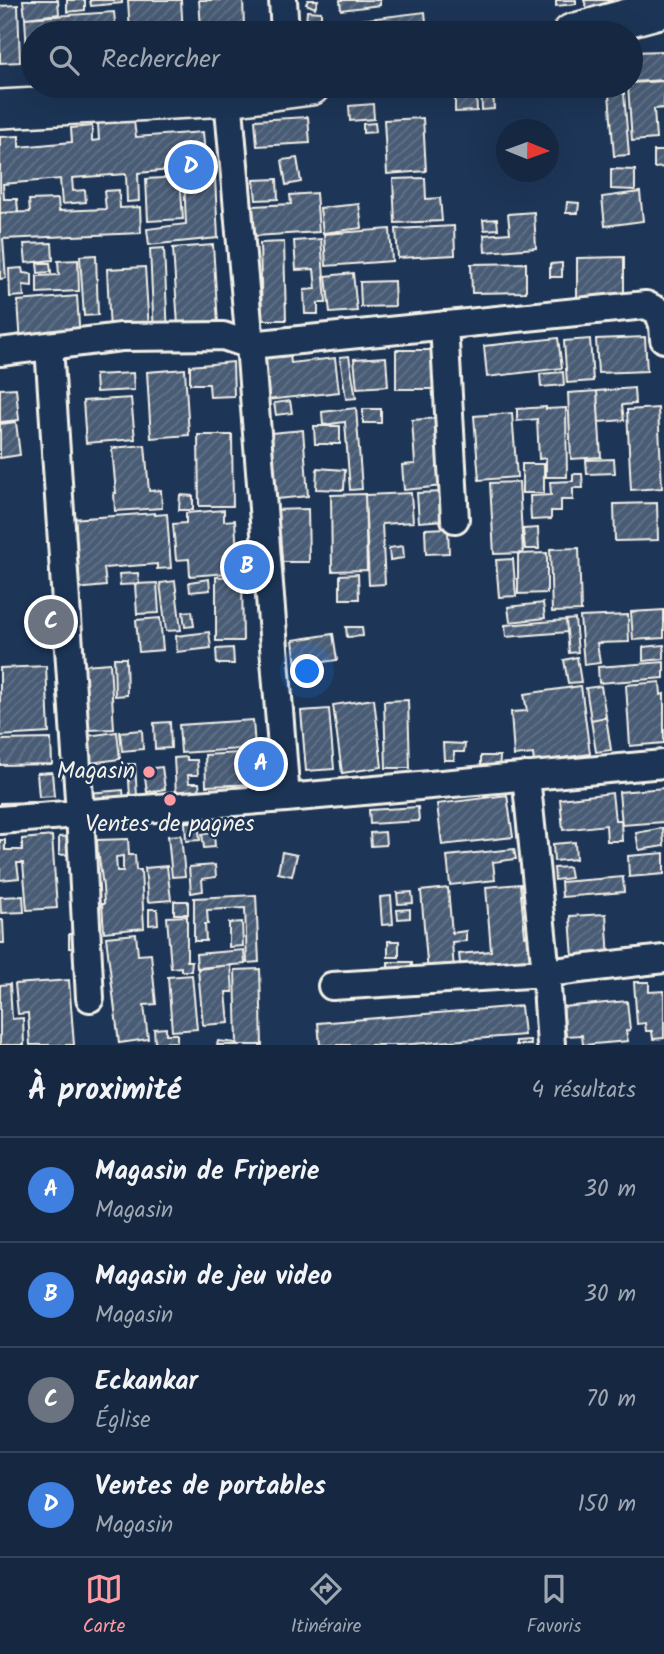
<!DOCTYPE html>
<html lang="fr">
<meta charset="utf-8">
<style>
:root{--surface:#162841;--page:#1f3048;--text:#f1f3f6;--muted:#9ea6b1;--line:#35445a;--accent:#ff9aa2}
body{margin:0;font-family:Kalam,sans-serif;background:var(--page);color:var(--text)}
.compass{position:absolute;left:496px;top:119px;width:63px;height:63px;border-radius:50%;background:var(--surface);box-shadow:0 7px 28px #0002;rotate:91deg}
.you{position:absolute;left:308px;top:672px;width:24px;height:24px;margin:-18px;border:5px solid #fff;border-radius:50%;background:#1a73e8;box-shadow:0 0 0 10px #1a73e833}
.badge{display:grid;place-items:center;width:46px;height:46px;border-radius:50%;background:var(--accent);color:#fff;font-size:23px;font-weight:700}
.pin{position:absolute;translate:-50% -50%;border:4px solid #fff;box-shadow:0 2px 7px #0006}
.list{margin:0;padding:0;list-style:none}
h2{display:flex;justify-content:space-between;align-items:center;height:91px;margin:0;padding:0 28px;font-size:30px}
h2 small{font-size:23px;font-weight:400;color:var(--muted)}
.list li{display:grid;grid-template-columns:46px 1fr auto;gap:21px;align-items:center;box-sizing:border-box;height:105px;padding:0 28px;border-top:2px solid var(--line)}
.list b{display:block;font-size:26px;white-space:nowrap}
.list p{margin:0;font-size:23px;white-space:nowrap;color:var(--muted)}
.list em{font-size:23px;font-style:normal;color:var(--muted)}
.icon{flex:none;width:38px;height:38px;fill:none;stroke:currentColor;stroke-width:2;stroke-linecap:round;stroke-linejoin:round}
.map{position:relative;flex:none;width:664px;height:1045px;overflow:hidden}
.search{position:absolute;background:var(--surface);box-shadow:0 7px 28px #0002;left:21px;right:21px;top:21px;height:77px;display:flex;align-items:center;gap:18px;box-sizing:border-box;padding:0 24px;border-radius:38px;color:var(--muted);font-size:26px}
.sheet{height:511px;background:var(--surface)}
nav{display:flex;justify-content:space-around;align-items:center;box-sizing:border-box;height:98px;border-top:2px solid var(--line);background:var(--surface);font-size:19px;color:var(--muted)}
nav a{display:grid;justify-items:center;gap:4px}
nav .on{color:var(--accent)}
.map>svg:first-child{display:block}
</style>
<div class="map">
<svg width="664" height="1045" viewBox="0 0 664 1045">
<defs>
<pattern id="building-hatch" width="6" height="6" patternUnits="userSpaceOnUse" patternTransform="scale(1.75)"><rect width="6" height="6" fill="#485b74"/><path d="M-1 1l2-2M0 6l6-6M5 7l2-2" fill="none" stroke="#637388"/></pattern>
</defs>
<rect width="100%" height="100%" fill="#1d3557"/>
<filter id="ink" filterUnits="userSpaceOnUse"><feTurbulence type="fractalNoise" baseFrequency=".0143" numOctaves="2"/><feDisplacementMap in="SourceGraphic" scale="14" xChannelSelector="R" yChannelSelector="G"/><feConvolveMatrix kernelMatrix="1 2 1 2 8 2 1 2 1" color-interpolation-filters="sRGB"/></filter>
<g filter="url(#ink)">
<path fill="url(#building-hatch)" stroke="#f4f1e8" stroke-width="2" fill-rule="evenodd" d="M23,0H58L59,14L25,18Z
M67,0H85V10L67,12Z
M90,0H122V3L91,6Z
M128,0H181L183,33H130Z
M199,0H243L244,26L201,28Z
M308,0H318L315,8L306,4Z
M340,0H380V5L341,10Z
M556,0H576V4L556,6Z
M584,0H614L587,9Z
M18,5L20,62L0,63V6Z
M307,11L321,12V25L306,24Z
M114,12L116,33H33V70H28L25,18Z
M425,12L427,33H331L360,30L359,20Z
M664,51V80L631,82V52Z
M664,81V108L654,109L656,139L632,141L628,86H631V83Z
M481,86H493L494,109L482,110Z
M560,86H585V88H560Z
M594,86H621V88L595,89Z
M476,93L477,111L455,112V94Z
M624,93L629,155L614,156L609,94Z
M373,104L374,119L350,121L349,106Z
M308,117L310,143L257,146L255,120Z
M423,118L426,171L387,174L384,120Z
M134,121L136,137L203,132L206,167L138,173L139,201L127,202L126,174L72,178L73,191L85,190L86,202L62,204L60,179L3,184L4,199H17L18,212L0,213V137L19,136V147L72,142L71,128L92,126V141L99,140L98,123Z
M375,123L376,132L363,133V124Z
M654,151H664V167L654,168Z
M297,158L301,182L286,185L282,160Z
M611,169L635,170V190L611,189Z
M180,177L183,219L148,221L146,179Z
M215,178L218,238L149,245L147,229L186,224L184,179Z
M425,178L426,199L440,198L442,221L395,223L393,179Z
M277,179L278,199L256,200L254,180Z
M119,190L120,208L140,207L141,233L3,239L6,278L0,279V213L30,212L29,200L58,199L59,211L106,209L104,191Z
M640,192L643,221L605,226L602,197Z
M316,193L319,232L255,236L253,206L291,204L290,195Z
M567,202L579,203L578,213H566Z
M359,204L362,228L323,233L320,208Z
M534,212L536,248L485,252L484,235L510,233L508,214Z
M497,219L498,229L484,230L483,220Z
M454,226L455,255L398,258L396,229Z
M390,229L392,261L326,266L324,234Z
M321,239L326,303H318V314H305L304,290L316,289L314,269L296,270L294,241Z
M284,242L286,320H262L260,243Z
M52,243L53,260L26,263L24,244Z
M213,245L218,323L178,326L173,248Z
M164,248L168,335L154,336L150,249Z
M96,255L98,315L84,316L80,256Z
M624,257V302H577V258Z
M78,260L79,291L37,293V276L59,275L58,261Z
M37,263H50L51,272L38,273Z
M526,263V292L472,293L471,264Z
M562,263V277H550V264Z
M145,267L149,330L110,333L107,269Z
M22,268L23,273L32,274V286L23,285L24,296L10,297L9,269Z
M353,273L357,311L330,313L326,276Z
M394,281L395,306L361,307L360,282Z
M77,296L80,339L21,344L18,301Z
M645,337L647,371L598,373L596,339Z
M558,338L562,368L487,377L484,346Z
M590,339L593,381L567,383L564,341Z
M396,350H433V389H396Z
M290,355L291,363L335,358L339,392L267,400L263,366L265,365L264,358Z
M349,356L356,398L346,399L340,357Z
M386,357L388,386L357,388L354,359Z
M233,362L234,396L210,397L209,384H190V366Z
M185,369L189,435L151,438L147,372Z
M563,372L564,385L541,387L540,374Z
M133,373L134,390L96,392L95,375Z
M16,388L19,420L0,422V389Z
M634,388L635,404L622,405L624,420L599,422L597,391Z
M597,391L601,457L571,459L568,393Z
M131,398L135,439L86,443L83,401Z
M290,401L292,413L276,415L274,403Z
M546,407V409L566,408L567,477H546V458L539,459L537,419L517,421V409Z
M356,408L362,489L350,490L345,422L323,425L322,412Z
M658,408L662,488L631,490L627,410Z
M363,409H381V423H363Z
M512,413L517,477L479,480L474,416Z
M438,418L443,486L404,490L402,465L415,464L412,420Z
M16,422L20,455L0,458V424Z
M314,426H340V444H315Z
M303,430L308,496L277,499L271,433Z
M198,435H232L233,506H199Z
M145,445L149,491L161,490L162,508L115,511L114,493H116L112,448Z
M614,459L615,473L587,474L586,460Z
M522,464H544V493H522Z
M317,468L345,470L344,490L316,489Z
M573,474H582L583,488H573V500H561V511H551V519L531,520L530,496L551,495L550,482L573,481Z
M519,482L523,553L494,554L490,483Z
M444,492L445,520L419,522L417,493Z
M411,493L413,522L382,524L385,584L369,585L365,495Z
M365,494L367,570L332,571L331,495Z
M180,495L193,496V510H179Z
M657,503L658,540L615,541L614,504Z
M308,509L309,562H271V510Z
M224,510V521L235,520L237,555L227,556L228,573L190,576L189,559L176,560L173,524L186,523V513Z
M155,513V515L167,514L171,568L157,569V564L104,568L106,586L76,589L71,519Z
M448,528L449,553L426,554L425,529Z
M538,528L539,549H525L523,529Z
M403,546L404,558L390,560L389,548Z
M579,548L581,611L552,612L550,549Z
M547,553V593L518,594V554Z
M513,559L516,596L499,597L496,560Z
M138,573L139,584L120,585L119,574Z
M358,574L359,599H340V575Z
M242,576L243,641H216V577Z
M209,579L210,590L190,592L189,582Z
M175,581L181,630L166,631L160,583Z
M157,583L159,613L137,614L135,584Z
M543,603L545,618L510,622L508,607Z
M664,610V638L633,640L631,612Z
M192,611L194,626L185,627L183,612Z
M628,615L629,642L597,643L600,663L584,665L580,617Z
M160,618L163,650L139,652L136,620Z
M575,619L578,652L569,653L566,620Z
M566,620L567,632L506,637L505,625Z
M346,627H362L363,636L347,637Z
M209,632L211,648L177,652L176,636Z
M333,634L337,660L296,666L293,640Z
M664,645V659L643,661V647Z
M233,648L234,664H217L216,649Z
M577,657L581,682L568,683L564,660Z
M114,658H126L127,695L115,696Z
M664,662V678L599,683L598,667Z
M110,663L114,729L88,730L84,665Z
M46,666L49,733L0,736V668Z
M660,682L661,695L664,694V743L630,746L626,685Z
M581,686L590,754L534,762L533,754L514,756L511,712L527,711L524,694Z
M601,686L606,717L591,720L586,688Z
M374,699L382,767L342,773L333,705Z
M408,700L410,768H386L384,701Z
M329,709L334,769L306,771L301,711Z
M606,717L611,750L596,752L591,720Z
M253,720L255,748L181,753L179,725Z
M170,722L171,748L155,749L154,723Z
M142,730L143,749L122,751L120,732Z
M117,732L120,759L90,763L87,736Z
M51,739L52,764L0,765V740Z
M443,743L465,744L464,752H454V760H444Z
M257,752L259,784L206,786L205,755Z
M481,756H500L499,772H481Z
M187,757V760H197L198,775H188L189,783H199L200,793L176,794L174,758Z
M128,764H135L137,796L130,797Z
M162,767L165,789L147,792L144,769Z
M52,772L54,796L39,797L37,773Z
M664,788V822L622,825L619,792Z
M123,790L124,802L89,805L88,793Z
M612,793L615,820H621L622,841H607L606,825L563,830L560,799Z
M507,795L513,837L442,845L437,804Z
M34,802L35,814H0V803Z
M418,807L419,821L370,824L369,810Z
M185,822H198L200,840L186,841Z
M663,828L664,846L639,850L636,833Z
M385,832L386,845L371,846L370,833Z
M214,833L215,847L204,848L202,834Z
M181,835L185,876L172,877L168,836Z
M52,836L57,908L27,910L23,863H17L19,878L0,880V840H5V850H22V839Z
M74,836L75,854L59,855V837Z
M128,839L129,855H135L136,870H141L144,928L104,932L102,904H104L103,887L99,857H98L97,840ZM123,856V871H117L116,857Z
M575,842L576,859L554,861L553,844Z
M514,849L516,859L493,862L495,880L450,885L447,856Z
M282,852L297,855L292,876L278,873Z
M664,853V874L629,877L628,856Z
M215,865L216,877L202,879L203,891L191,893L189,867Z
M167,866L171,900L148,902L145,868Z
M569,867L571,878L555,880L554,868Z
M623,877L624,892L562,897L561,882Z
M520,884L525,936L533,935L535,963L461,972L459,954L491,951L486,887Z
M448,888L452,933L466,931V941L452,942L454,971L428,973L421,891Z
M412,892L413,903L398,904L397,893Z
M256,895L259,962L247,963L245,908L207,910L208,924H205L206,941H194V898Z
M23,896L24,912L1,913L0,897Z
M391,896L393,924L382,925L380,897Z
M174,901H188V914H174Z
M149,909H157L158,924L149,925Z
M410,909V918L398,919L397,910Z
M606,914L609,958L573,959L570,916Z
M187,916V961H192L191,971H181V967L171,968L167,917Z
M0,920H3L4,943H0Z
M242,922L243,946L229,947V923Z
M69,934H81L80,949L69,948Z
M136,934L138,955L151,954L156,1004L144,1005L148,1039L119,1043L106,937Z
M388,941H399V957H388Z
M244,950L245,964L197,968L196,954Z
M388,962H412V974L388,973Z
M231,965L233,992H226L229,1023L203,1025L198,969Z
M260,969L262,1045H217L218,1041L237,1043L235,970Z
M192,975L197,1029L172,1031L168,977Z
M69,980L74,1045H30L28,1013L18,1014L15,984Z
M634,982H649V992L664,991V1038L653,1039L652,1031H646L645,1023L637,1024Z
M10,984L12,1019L23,1018L24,1045H0V985Z
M627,1001L630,1030L626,1031L628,1041L583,1045L582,1035L566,1036L563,1007Z
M521,1006L524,1035L401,1045H320L318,1023Z
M166,1028V1034H177V1042L155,1043L154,1029Z
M530,1040L531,1045H516V1041Z"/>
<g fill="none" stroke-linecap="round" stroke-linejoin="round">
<g stroke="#f4f1e8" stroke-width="32">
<path id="minor" d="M283,0L285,33
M228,97L250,345L286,798
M444,325L455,519
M49,346L80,814L90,998
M0,352L121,337L223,336L250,345L646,305L658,311L663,325L664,339
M526,776L546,973L551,1045
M0,820L286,798L664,764
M332,986L546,973L664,959"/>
</g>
<g stroke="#f4f1e8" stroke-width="42">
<path id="secondary" d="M572,33L664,8
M0,109L228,97L311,86"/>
</g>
<use href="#minor" stroke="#1d3557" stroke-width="26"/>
<use href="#secondary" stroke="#1d3557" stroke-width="37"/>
</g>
</g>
<g fill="#ff9aa2" stroke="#1d3557" stroke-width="2.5">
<circle cx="149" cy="772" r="7"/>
<circle cx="170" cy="800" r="7"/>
</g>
<g text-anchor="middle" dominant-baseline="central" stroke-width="5" stroke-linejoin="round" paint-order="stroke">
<g font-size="23" fill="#f4f1e8" stroke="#1d3557" text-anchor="end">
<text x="135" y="772">Magasin</text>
<text x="170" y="825" text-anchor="middle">Ventes de pagnes</text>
</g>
</g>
</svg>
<svg class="compass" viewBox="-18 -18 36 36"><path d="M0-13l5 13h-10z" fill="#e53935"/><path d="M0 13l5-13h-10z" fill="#9ea6b1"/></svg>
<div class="you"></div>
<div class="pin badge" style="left:261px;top:764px;background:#3f7fe0">A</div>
<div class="pin badge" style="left:247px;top:567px;background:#3f7fe0">B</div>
<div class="pin badge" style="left:51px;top:622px;background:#6b7280">C</div>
<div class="pin badge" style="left:191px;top:167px;background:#3f7fe0">D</div>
<div class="search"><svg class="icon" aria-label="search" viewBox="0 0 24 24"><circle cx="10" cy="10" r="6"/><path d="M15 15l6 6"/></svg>Rechercher</div>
</div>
<section class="sheet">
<h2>À proximité<small>4 résultats</small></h2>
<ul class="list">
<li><span class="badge" style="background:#3f7fe0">A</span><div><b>Magasin de Friperie</b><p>Magasin</p></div><em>30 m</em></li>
<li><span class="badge" style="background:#3f7fe0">B</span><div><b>Magasin de jeu video</b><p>Magasin</p></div><em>30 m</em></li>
<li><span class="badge" style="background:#6b7280">C</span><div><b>Eckankar</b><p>Église</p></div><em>70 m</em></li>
<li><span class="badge" style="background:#3f7fe0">D</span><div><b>Ventes de portables</b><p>Magasin</p></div><em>150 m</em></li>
</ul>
</section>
<nav>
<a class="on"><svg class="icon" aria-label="map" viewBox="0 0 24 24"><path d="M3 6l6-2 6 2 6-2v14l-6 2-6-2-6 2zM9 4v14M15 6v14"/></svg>Carte</a>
<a><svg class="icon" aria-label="directions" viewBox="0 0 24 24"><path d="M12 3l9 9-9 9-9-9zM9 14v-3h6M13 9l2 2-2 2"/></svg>Itinéraire</a>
<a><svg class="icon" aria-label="saved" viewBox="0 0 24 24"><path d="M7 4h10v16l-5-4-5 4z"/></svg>Favoris</a>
</nav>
